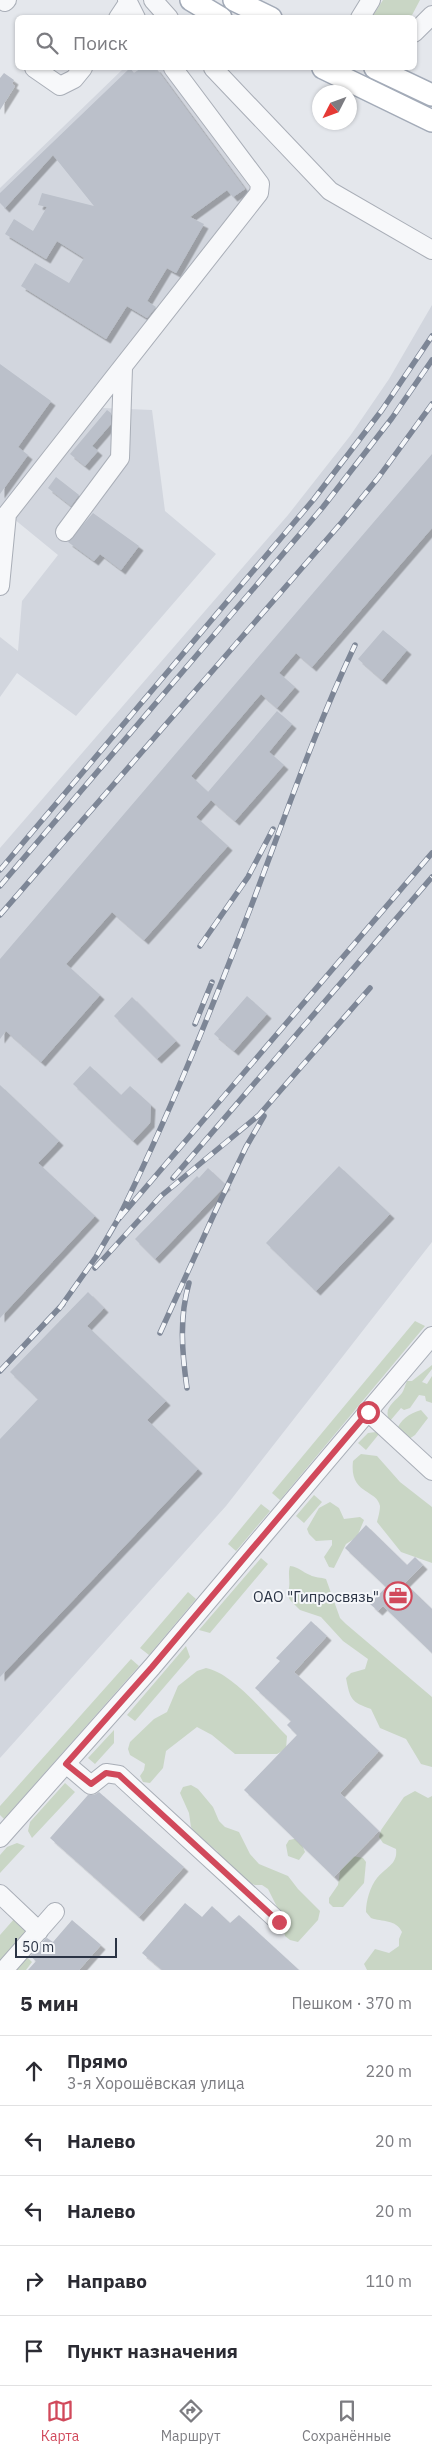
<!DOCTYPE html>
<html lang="ru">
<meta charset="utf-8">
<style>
:root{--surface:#fff;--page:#f7f7f7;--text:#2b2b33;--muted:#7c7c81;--line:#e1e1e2;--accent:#d1495b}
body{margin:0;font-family:"IBM Plex Sans",sans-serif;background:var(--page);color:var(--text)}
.compass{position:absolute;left:312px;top:85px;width:45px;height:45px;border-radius:50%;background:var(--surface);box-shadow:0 1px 4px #0004;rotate:228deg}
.scale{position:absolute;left:15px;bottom:12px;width:102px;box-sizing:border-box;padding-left:5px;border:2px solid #2b3445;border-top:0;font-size:14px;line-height:18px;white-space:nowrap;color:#2b3445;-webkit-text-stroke:4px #f4f6f9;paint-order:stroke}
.stop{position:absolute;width:15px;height:15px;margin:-11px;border:4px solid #d1495b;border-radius:50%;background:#fff}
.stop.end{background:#d1495b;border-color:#fff;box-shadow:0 1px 5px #0008}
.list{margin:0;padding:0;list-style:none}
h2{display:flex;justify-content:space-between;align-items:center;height:65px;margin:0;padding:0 20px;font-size:21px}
h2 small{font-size:16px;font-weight:400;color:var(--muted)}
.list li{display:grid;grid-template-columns:32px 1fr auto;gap:15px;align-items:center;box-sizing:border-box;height:70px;padding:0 20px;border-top:1px solid var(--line)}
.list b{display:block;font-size:19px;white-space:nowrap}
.list p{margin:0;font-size:16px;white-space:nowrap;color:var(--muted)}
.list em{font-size:16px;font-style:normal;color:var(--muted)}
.icon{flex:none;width:28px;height:28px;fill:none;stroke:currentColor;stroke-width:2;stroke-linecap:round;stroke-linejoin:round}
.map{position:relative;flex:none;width:432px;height:1970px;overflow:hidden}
.search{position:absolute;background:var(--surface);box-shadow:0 1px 4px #0004;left:15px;right:15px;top:15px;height:55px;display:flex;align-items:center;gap:12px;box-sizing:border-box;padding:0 18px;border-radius:8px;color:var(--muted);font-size:19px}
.sheet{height:415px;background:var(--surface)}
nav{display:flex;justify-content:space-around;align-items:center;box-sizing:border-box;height:70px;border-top:1px solid var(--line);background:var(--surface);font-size:14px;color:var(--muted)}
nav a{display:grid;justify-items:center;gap:2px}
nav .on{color:var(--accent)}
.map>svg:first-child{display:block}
</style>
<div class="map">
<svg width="432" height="1970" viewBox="0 0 432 1970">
<defs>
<filter id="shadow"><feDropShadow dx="4.5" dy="4.5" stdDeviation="0" flood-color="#0004"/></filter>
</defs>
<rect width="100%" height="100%" fill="#e4e7ec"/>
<path fill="#d2d6de" d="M124,68H162L251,189L162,307L0,512V188Z
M432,305V1242L226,1506L0,1758V848L288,515L350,436L389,379Z
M103,408L152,410L165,511L216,554L76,716L17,673L0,697V637L18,651L22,601L58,555L14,519Z"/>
<path fill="#c9d6c5" d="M383,0H420L411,17H372Z
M415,1321L425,1326L280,1500L272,1493Z
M432,1365V1369L422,1382L427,1384L432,1376V1403L426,1401L425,1396L419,1395L410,1408L404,1410L401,1408L390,1421C382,1408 395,1402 402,1393C404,1390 405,1385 407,1381H412Z
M421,1410L428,1418L415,1435L406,1441L396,1432C400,1419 409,1414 421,1410Z
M376,1432L379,1434L366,1450L358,1443L368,1433Z
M361,1454L377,1456L400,1482L432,1507V1563L401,1552L377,1522C378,1518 380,1511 380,1506C377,1489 349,1495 353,1461Z
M314,1495L322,1502L304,1523L296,1516Z
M330,1502L339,1508L344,1519L360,1517L364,1520L357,1537L346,1544L334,1568L329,1567L324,1557L332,1545V1540L316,1541L309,1534L307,1529L319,1508Z
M261,1504L270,1511L236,1551L228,1544Z
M261,1558L268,1564L210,1633L199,1630Z
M290,1566C299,1567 302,1572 310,1575C315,1578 321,1577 326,1579L340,1618L346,1624L432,1697V1767L421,1764L406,1739L380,1728L371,1709C351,1702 350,1699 346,1678L351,1673L365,1669L368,1659L343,1641L321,1617L300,1610L290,1600L287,1594C292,1584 287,1576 290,1566Z
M188,1592L196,1599L149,1655L140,1648Z
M186,1646L190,1657L135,1721L127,1715Z
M131,1659L139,1666L4,1819L0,1815V1806Z
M206,1668C233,1673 267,1716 287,1736L286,1749L277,1754H235L212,1735L197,1727L166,1751L163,1768L150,1783L143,1782L140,1776L144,1770L145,1764L130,1755L128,1749L130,1742L154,1719L167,1712L178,1686L197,1671Z
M114,1730V1743L95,1764L88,1758Z
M65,1783L75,1792L32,1838L28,1831L30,1822Z
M191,1785L198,1789L213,1807L219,1821L225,1827L239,1832L250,1854L259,1864L288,1876L298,1889L320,1911L318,1920L298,1942L290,1940L285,1936L282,1917L268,1889L262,1885H255L233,1876L217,1851L195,1833L191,1827L189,1813L180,1793L183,1787Z
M415,1791L428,1798L432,1796V1970H367L364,1964L375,1949L389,1953L399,1946V1939L402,1932C396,1919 382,1922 371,1918L366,1912C366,1901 370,1887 377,1878C386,1867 398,1864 396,1849L383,1843L379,1837L381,1830L404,1797Z
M299,1838L305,1852L299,1860L288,1856L286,1845L289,1840Z
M17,1843L25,1846L0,1873V1855L7,1847Z
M353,1856L363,1858L366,1862L364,1883L343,1907H333L329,1903V1898L338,1885L341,1865Z
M15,1918L32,1934L0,1968V1935Z
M27,1957L32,1962L26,1970H8L18,1961Z"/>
<path fill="#bbc0ca" filter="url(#shadow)" d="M130,68L134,73L141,68H156L245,189L233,197L227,190L190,217L204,224L176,273L167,268L147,301L156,307L147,318L127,306L106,339L21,286L35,263L69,283L84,258L57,241L46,259L5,234L14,219L33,231L47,207L38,205L42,193L94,206L53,155L5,208L0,203V193Z
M4,73L14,80L12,84L15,86L0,110V78Z
M0,364L51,401L18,447L28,455L0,494Z
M107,410L111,413V424L92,446L98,451L85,466L70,454Z
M432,454V528L312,667L296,653L279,673L295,687L277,708L261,694L191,776L208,792L277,711L292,724L269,752L284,765L235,821L211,800L196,817L228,846L144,940L112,912L66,964L100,995L41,1062L6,1031L0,1039V959Z
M56,477L79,495L71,506L48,488Z
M93,513L139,546L121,570L100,554L94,561L68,542Z
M383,630L407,650L382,680L358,659Z
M247,996L267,1014L234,1051L214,1034Z
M132,997L176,1041L157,1059L114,1016Z
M90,1066L121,1095L130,1086L151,1105L150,1123L133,1141L73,1084Z
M0,1085L59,1141L38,1163L95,1216L0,1318Z
M339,1166L390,1214L316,1291L266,1243Z
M208,1168L226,1185L155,1259L135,1239L197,1176L199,1178Z
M88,1292L104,1308L87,1326L166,1401L147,1420L198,1469L0,1677V1439L38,1399L10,1372Z
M366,1525L407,1565L415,1557L423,1565L405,1583L432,1609V1653L383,1606L378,1611L370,1604L386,1587L345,1548Z
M311,1621L327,1636L294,1672L379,1751L340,1793L379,1831L334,1877L244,1790L297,1735L287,1725L291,1721L255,1688L280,1661L276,1658Z
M99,1792L184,1867L139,1917L50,1838L88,1795H94Z
M185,1903L202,1917L212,1906L230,1923L239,1915L299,1970H162L142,1953Z
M72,1920L101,1945L79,1970H28L36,1961L30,1956L45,1939L47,1938L53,1942Z"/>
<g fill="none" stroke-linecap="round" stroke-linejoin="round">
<g stroke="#a9aeb7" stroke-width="20">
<path id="minor" d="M2,0L5,2L7,0
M127,0L136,18
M153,0L169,18
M118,18L128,3
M360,18L371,0
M414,33L432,15
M34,68L60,86L74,79L83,68
M213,68L330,191L432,250
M65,532L120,458L123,368
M0,586L7,514L259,193L260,184L173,68
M368,1412L432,1471
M66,1764L91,1785L106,1773L119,1775L279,1922
M0,1838L152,1667L432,1336
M0,1894L39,1931
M4,1970L55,1912"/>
</g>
<g stroke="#a3abb8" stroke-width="24">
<path id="major" d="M191,0L221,18
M234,0L271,18
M323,68L432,121
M375,68L432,95"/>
</g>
<use href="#minor" stroke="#f7f8fa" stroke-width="18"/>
<use href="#major" stroke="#fff" stroke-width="21"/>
<g stroke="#7d8696" stroke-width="5.5">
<path id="rail" d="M0,870L314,499L382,410L432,336
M0,886L323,507L392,418L432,360
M0,915L342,522L378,478L432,404
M200,946L248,877L273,829
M195,1024L212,982
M173,1178L432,877
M117,1221C168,1118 211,1011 252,904C285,817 315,729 355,645
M95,1268L161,1196L259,1115L370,988
M59,1309L96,1257L117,1221L432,853
M160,1333L215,1212L246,1147L264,1116
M0,1371L63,1304
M187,1388C182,1353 179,1318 189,1283"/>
</g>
<use href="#rail" stroke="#f4f6f9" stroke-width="4" stroke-dasharray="11" stroke-linecap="butt"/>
</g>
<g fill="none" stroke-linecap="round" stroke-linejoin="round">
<path stroke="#d1495b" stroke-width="6" d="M279,1922L119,1775L106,1773L91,1784L66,1764L152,1667L368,1412"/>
</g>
<defs>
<g id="office-ring" transform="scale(1.4375)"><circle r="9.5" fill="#f4f6f9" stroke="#d1495b" stroke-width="1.5"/><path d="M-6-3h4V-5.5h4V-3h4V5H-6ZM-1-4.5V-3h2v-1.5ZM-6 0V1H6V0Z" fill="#d1495b"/></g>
</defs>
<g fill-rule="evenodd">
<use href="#office-ring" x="398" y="1596"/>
</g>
<g text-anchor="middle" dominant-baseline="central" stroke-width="4" stroke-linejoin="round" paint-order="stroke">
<g font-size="15" fill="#2b3445" stroke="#f4f6f9" text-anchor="end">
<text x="379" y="1596">ОАО "Гипросвязь"</text>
</g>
</g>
</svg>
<svg class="compass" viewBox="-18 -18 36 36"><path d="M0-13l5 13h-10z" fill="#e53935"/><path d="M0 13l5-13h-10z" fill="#7c7c81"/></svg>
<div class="scale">50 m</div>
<div class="stop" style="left:368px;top:1412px"></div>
<div class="stop end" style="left:279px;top:1922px"></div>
<div class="search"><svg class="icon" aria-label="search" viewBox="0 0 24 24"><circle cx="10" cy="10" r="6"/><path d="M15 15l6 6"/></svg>Поиск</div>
</div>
<section class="sheet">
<h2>5 мин<small>Пешком · 370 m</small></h2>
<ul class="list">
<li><svg class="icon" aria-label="ahead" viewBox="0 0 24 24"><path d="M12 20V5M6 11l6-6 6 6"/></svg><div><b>Прямо</b><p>3-я Хорошёвская улица</p></div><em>220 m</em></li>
<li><svg class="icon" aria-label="left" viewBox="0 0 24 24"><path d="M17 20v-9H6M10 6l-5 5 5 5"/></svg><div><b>Налево</b></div><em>20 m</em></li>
<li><svg class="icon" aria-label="left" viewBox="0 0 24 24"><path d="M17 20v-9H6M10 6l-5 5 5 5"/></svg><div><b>Налево</b></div><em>20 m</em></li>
<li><svg class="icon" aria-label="right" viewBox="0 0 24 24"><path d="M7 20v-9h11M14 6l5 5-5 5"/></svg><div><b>Направо</b></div><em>110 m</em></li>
<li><svg class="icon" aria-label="arrive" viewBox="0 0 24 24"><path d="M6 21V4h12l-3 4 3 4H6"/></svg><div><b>Пункт назначения</b></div></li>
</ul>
</section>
<nav>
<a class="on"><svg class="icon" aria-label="map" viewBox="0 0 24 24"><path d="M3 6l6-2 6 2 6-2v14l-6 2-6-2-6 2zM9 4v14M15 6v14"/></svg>Карта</a>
<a><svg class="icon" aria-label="directions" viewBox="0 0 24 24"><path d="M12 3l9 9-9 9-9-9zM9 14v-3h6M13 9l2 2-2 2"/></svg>Маршрут</a>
<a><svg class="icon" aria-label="saved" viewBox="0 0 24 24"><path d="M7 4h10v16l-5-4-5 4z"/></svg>Сохранённые</a>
</nav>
